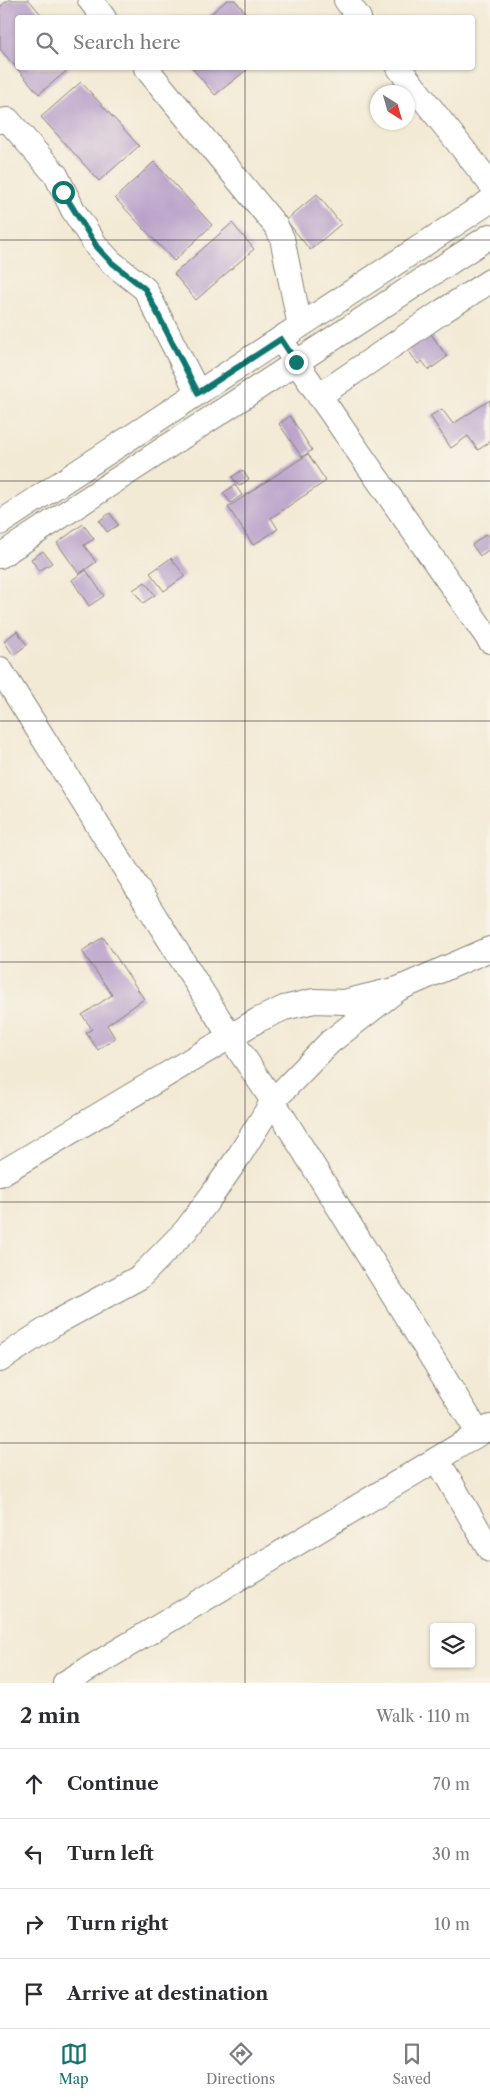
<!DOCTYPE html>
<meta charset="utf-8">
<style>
:root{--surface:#fff;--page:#f7f7f7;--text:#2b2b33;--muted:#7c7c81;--line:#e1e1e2;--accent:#0f766e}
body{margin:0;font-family:"Libre Caslon Text",serif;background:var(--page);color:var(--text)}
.controls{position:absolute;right:15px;bottom:15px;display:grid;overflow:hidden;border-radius:5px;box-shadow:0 1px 4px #0004}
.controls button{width:45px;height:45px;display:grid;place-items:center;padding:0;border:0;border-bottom:1px solid var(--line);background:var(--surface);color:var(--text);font:25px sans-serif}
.compass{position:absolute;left:370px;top:85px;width:45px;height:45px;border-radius:50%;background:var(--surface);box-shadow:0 1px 4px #0004;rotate:143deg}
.stop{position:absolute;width:15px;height:15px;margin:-11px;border:4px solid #0f766e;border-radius:50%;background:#fff}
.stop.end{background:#0f766e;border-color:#fff;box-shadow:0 1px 5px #0008}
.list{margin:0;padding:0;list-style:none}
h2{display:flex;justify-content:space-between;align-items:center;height:65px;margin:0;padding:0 20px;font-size:21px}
h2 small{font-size:16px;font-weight:400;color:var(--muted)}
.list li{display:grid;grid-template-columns:32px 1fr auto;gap:15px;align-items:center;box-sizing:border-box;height:70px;padding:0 20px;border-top:1px solid var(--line)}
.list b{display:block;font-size:19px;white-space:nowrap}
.list em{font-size:16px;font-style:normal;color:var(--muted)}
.icon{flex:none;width:28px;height:28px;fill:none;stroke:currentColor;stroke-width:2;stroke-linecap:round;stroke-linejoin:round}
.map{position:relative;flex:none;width:490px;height:1683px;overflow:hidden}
.search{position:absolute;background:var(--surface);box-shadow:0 1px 4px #0004;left:15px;right:15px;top:15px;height:55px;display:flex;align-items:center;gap:12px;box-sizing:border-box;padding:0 18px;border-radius:5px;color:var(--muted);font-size:19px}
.sheet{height:345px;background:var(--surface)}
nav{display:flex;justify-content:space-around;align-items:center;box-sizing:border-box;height:70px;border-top:1px solid var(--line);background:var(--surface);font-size:14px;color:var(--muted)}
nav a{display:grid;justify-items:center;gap:2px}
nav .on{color:var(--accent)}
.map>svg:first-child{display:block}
</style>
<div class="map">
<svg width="490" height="1683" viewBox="0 0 490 1683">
<rect width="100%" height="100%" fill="#f7f3e8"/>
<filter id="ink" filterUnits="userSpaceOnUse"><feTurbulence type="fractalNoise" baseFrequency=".02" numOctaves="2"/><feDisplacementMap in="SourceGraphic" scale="10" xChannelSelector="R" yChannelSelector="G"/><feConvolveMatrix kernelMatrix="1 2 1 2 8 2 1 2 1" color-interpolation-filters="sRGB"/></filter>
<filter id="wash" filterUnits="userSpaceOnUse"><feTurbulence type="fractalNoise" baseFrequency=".0096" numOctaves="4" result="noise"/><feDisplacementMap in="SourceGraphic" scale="20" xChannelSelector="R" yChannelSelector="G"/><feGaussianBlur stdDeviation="1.12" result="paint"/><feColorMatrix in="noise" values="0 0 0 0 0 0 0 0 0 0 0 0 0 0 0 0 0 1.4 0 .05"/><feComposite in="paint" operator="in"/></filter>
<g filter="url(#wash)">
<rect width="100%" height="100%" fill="#f3ead5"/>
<g id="blocks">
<path fill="#b89fc9" d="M8,0H29L44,18H18V68H70L39,94L0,49V7Z
M227,0H235L250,18H206Z
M192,68H249L215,95Z
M81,82L139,146L99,181L41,117Z
M154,162L212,225L174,261L115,198Z
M317,194L341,224L310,250L286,220Z
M232,223L254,249L196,300L174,274Z
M429,331L447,357L429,370L422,361L418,364L406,347Z
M490,400V442L478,450L468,436L451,448L430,416L442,409L453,424Z
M290,416L312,450L302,457L279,424Z
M308,454L326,481L271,518L278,529L253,545L228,507Z
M242,470L249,479L239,486L232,477Z
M235,485L242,495L231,503L223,493Z
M110,513L118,525L107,532L99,521Z
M83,524L94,539L84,545L96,562L79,574L57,543Z
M486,534L490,539V549L480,556L472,545Z
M43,551L52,563L39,571L31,559Z
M171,558L185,576L164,591L150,573Z
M86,570L104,596L89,606L72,580Z
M145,582L155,595L143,603L133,590Z
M17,631L27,645L13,655L4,641Z
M103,937L144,999L107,1025L115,1038L98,1050L86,1033L92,1029L82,1015L112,995L82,951Z"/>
</g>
</g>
<g filter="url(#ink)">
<use href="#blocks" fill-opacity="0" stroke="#888378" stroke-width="1"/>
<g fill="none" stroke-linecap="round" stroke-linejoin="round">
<g stroke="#888378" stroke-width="26">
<path id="minor" d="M90,0L104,18
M346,0L359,18
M146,68L276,226L282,238L300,326
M399,68L490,183
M0,121L8,120L56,175L73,210L97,247L111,262L145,289L198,393
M287,349L490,641
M319,396L443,311L490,281
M0,523L490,201
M0,556L490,236
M0,669L231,1038L273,1101L479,1434
M0,1174L258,1020L284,1008L314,1001L344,1002L398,989L490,949
M0,1360L59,1321L140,1277L186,1230L212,1195L239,1156L273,1101L330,1042L398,989
M437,1459L490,1550
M65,1683L490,1427"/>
</g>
<use href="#minor" stroke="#fff" stroke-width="24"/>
</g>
</g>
<g fill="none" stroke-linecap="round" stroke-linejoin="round" filter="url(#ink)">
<path stroke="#0f766e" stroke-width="6" d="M63,192L97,247L111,262L145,289L198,393L281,339L296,362"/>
</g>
<path fill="none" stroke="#1c1c1c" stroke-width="1" stroke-opacity="0.55" d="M245,0V18M245,68V1683M0,240H490M0,481H490M0,721H490M0,962H490M0,1202H490M0,1443H490"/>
</svg>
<div class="controls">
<button><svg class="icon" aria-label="layers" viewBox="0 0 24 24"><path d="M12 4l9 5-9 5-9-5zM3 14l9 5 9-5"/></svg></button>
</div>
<svg class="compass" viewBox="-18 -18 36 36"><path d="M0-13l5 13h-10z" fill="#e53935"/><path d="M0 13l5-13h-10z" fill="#7c7c81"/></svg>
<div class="stop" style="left:63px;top:192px"></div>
<div class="stop end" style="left:296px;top:362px"></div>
<div class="search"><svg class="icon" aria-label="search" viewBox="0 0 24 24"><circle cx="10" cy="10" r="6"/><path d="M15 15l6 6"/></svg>Search here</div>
</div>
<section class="sheet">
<h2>2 min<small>Walk · 110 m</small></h2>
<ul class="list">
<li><svg class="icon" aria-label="ahead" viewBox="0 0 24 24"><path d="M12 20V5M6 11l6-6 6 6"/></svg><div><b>Continue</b></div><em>70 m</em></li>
<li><svg class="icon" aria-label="left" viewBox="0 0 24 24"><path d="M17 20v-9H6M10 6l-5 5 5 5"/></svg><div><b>Turn left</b></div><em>30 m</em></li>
<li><svg class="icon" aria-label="right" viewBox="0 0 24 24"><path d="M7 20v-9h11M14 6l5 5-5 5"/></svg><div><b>Turn right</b></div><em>10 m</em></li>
<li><svg class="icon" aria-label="arrive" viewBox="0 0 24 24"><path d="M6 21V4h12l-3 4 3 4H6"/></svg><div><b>Arrive at destination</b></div></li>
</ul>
</section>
<nav>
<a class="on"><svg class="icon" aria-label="map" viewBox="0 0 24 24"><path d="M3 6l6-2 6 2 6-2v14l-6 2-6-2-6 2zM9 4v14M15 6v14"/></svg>Map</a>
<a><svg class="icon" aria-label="directions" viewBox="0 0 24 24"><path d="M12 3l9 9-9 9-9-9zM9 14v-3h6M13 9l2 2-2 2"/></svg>Directions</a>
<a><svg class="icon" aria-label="saved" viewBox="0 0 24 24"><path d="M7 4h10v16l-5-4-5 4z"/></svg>Saved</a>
</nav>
